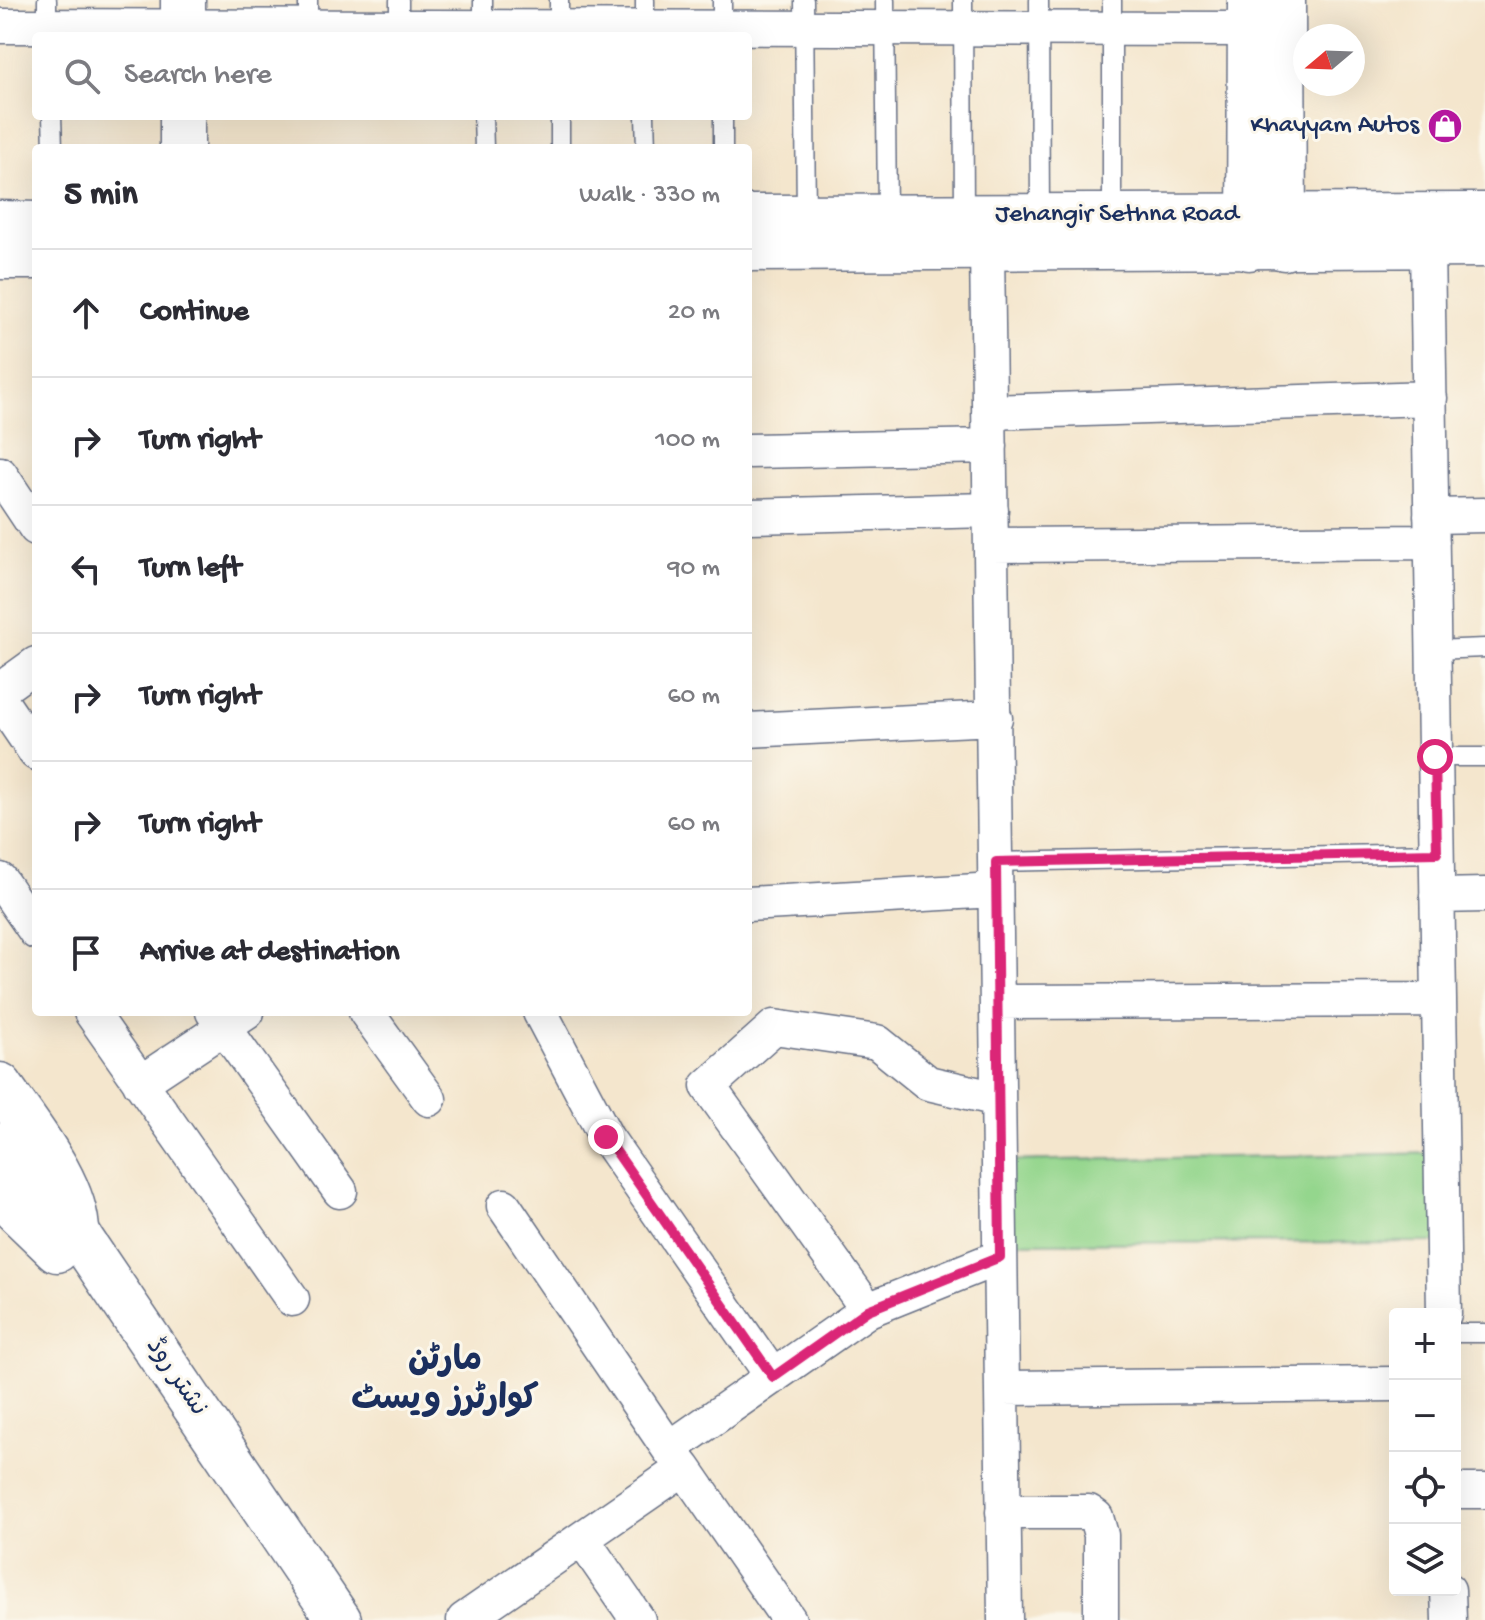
<!DOCTYPE html>
<meta charset="utf-8">
<style>
:root{--surface:#fff;--page:#f7f7f7;--text:#2b2b33;--muted:#7c7c81;--line:#e1e1e2}
body{margin:0;font-family:"Gochi Hand","Playpen Sans Arabic",sans-serif;background:var(--page);color:var(--text)}
.controls{position:absolute;right:24px;bottom:24px;display:grid;overflow:hidden;border-radius:8px;box-shadow:0 8px 32px #0002}
.controls button{width:72px;height:72px;display:grid;place-items:center;padding:0;border:0;border-bottom:2px solid var(--line);background:var(--surface);color:var(--text);font:40px sans-serif}
.compass{position:absolute;left:1293px;top:24px;width:72px;height:72px;border-radius:50%;background:var(--surface);box-shadow:0 8px 32px #0002;rotate:251deg}
.stop{position:absolute;width:24px;height:24px;margin:-18px;border:6px solid #db2777;border-radius:50%;background:#fff}
.stop.end{background:#db2777;border-color:#fff;box-shadow:0 2px 8px #0008}
.list{margin:0;padding:0;list-style:none}
h2{display:flex;justify-content:space-between;align-items:center;height:104px;margin:0;padding:0 32px;font-size:34px}
h2 small{font-size:26px;font-weight:400;color:var(--muted)}
.list li{display:grid;grid-template-columns:52px 1fr auto;gap:24px;align-items:center;box-sizing:border-box;height:128px;padding:0 32px;border-top:2px solid var(--line)}
.list b{display:block;font-size:30px;white-space:nowrap}
.list em{font-size:26px;font-style:normal;color:var(--muted)}
.icon{flex:none;width:44px;height:44px;fill:none;stroke:currentColor;stroke-width:2;stroke-linecap:round;stroke-linejoin:round}
.map{position:relative;flex:none;width:1485px;height:1620px;overflow:hidden}
.search{position:absolute;background:var(--surface);box-shadow:0 8px 32px #0002;left:32px;top:32px;width:720px;height:88px;display:flex;align-items:center;gap:20px;box-sizing:border-box;padding:0 28px;border-radius:8px;color:var(--muted);font-size:30px}
.panel{position:absolute;background:var(--surface);box-shadow:0 8px 32px #0002;left:32px;top:144px;width:720px;height:872px;border-radius:8px}
.map>svg:first-child{display:block}
</style>
<div class="map">
<svg width="1485" height="1620" viewBox="0 0 1485 1620">
<rect width="100%" height="100%" fill="#fbf7ec"/>
<filter id="ink" filterUnits="userSpaceOnUse"><feTurbulence type="fractalNoise" baseFrequency=".0125" numOctaves="2"/><feDisplacementMap in="SourceGraphic" scale="16" xChannelSelector="R" yChannelSelector="G"/><feConvolveMatrix kernelMatrix="1 2 1 2 8 2 1 2 1" color-interpolation-filters="sRGB"/></filter>
<filter id="wash" filterUnits="userSpaceOnUse"><feTurbulence type="fractalNoise" baseFrequency=".006" numOctaves="4" result="noise"/><feDisplacementMap in="SourceGraphic" scale="32" xChannelSelector="R" yChannelSelector="G"/><feGaussianBlur stdDeviation="1.8" result="paint"/><feColorMatrix in="noise" values="0 0 0 0 0 0 0 0 0 0 0 0 0 0 0 0 0 1.4 0 .05"/><feComposite in="paint" operator="in"/></filter>
<g filter="url(#wash)">
<rect width="100%" height="100%" fill="#f4e6cd"/>
<path fill="#94d68d" stroke="#588276" stroke-width="2" d="M1441,1153L1443,1242L1000,1243L999,1161Z"/>
</g>
<g filter="url(#ink)">
<g fill="none" stroke-linecap="round" stroke-linejoin="round">
<g stroke="#676f85" stroke-width="21">
<path id="lane" d="M47,0V33
M399,0V27
M483,0V33
M559,0V33
M645,0V33
M722,0V33
M804,0L806,218
M885,0L887,217
M963,0L964,216
M1039,0L1040,215
M1112,0V214
M308,27V0
M52,116L53,148
M483,116L484,148
M560,116V148
M645,116L646,148
M723,116V148
M1433,650L1485,648
M1435,757H1485
M996,862L1437,853
M1455,1333H1485"/>
</g>
<g stroke="#676f85" stroke-width="37">
<path id="street" d="M0,26L1251,29
M1427,246L1444,1314
M987,248L1005,1620
M989,412L1430,398
M748,451L990,446
M0,474L36,528
M748,516L991,510
M1431,516L1485,515
M991,545L1432,542
M0,690L36,664
M0,700L36,753
M748,730L995,718
M0,880L36,932
M1437,896L1485,895
M748,904L995,890
M997,1002L1439,1000
M91,1012L292,1299
M213,1012L340,1191
M366,1012L429,1099
M540,1012L606,1137L773,1377
M140,1083L247,1012
M504,1206L669,1449
M868,1310L708,1086L774,1027L877,1042L928,1083L998,1099
M1002,1388L1395,1384
M684,1468L789,1620
M1455,1491H1485
M1003,1512H1089L1096,1517L1101,1535V1620
M582,1539L638,1620
M1448,1590L1449,1620
M464,1620L684,1468L669,1449L868,1310L1000,1257"/>
</g>
<g stroke="#676f85" stroke-width="47">
<path id="secondary" d="M183,0V36
M1283,0L1284,248
M182,148V116
M1249,248L1250,0
M0,1085C27,1125 77,1184 77,1233
M0,1195L57,1250"/>
</g>
<g stroke="#676f85" stroke-width="47">
<path id="primary" d="M0,1145L77,1233L339,1620"/>
</g>
<g stroke="#676f85" stroke-width="47">
<path id="highway" d="M748,217L1485,215
M0,223L36,224
M748,249L1485,245
M0,257H36"/>
</g>
<use href="#lane" stroke="#fff" stroke-width="18"/>
<use href="#street" stroke="#fff" stroke-width="34"/>
<use href="#secondary" stroke="#fff" stroke-width="44"/>
<use href="#primary" stroke="#fff" stroke-width="44"/>
<use href="#highway" stroke="#fff" stroke-width="44"/>
</g>
</g>
<g fill="none" stroke-linecap="round" stroke-linejoin="round" filter="url(#ink)">
<path stroke="#db2777" stroke-width="10" d="M606,1137L773,1377L868,1310L1000,1257L996,862L1437,853L1435,757"/>
</g>
<defs>
<g id="shop-disc" transform="scale(1.8)"><circle r="9.5" fill="#b5179e" stroke="#fbf7ec"/><path d="M-5-2.5h2.3a2.7 3.5 0 0 1 5.4 0H5L5.5 6h-11ZM-1.5-2.5h3a1.5 2.3 0 0 0-3 0Z" fill="#fff"/></g>
</defs>
<g fill-rule="evenodd">
<use href="#shop-disc" x="1445" y="126"/>
</g>
<g text-anchor="middle" dominant-baseline="central" stroke-width="6" stroke-linejoin="round" paint-order="stroke">
<g font-size="26" fill="#1b2f5e" stroke="#fbf7ec" text-anchor="end">
<text x="1419" y="126">Khayyam Autos</text>
</g>
<g font-size="26" fill="#1b2f5e" stroke="#fbf7ec">
<text x="1117" y="215">Jehangir Sethna Road</text>
<text transform="translate(175 1378) rotate(56)">نشتر روڈ</text>
</g>
<g font-size="34" font-weight="bold" fill="#1b2f5e" stroke="#fbf7ec">
<text x="445" y="1363">مارٹن<tspan x="445" dy="39">کوارٹرز ویسٹ</tspan></text>
</g>
</g>
</svg>
<div class="controls">
<button>+</button>
<button>−</button>
<button><svg class="icon" aria-label="locate" viewBox="0 0 24 24"><circle cx="12" cy="12" r="6"/><path d="M12 2v4M12 18v4M2 12h4M18 12h4"/></svg></button>
<button><svg class="icon" aria-label="layers" viewBox="0 0 24 24"><path d="M12 4l9 5-9 5-9-5zM3 14l9 5 9-5"/></svg></button>
</div>
<svg class="compass" viewBox="-18 -18 36 36"><path d="M0-13l5 13h-10z" fill="#e53935"/><path d="M0 13l5-13h-10z" fill="#7c7c81"/></svg>
<div class="stop" style="left:1435px;top:757px"></div>
<div class="stop end" style="left:606px;top:1137px"></div>
<div class="search"><svg class="icon" aria-label="search" viewBox="0 0 24 24"><circle cx="10" cy="10" r="6"/><path d="M15 15l6 6"/></svg>Search here</div>
<section class="panel">
<h2>5 min<small>Walk · 330 m</small></h2>
<ul class="list">
<li><svg class="icon" aria-label="ahead" viewBox="0 0 24 24"><path d="M12 20V5M6 11l6-6 6 6"/></svg><div><b>Continue</b></div><em>20 m</em></li>
<li><svg class="icon" aria-label="right" viewBox="0 0 24 24"><path d="M7 20v-9h11M14 6l5 5-5 5"/></svg><div><b>Turn right</b></div><em>100 m</em></li>
<li><svg class="icon" aria-label="left" viewBox="0 0 24 24"><path d="M17 20v-9H6M10 6l-5 5 5 5"/></svg><div><b>Turn left</b></div><em>90 m</em></li>
<li><svg class="icon" aria-label="right" viewBox="0 0 24 24"><path d="M7 20v-9h11M14 6l5 5-5 5"/></svg><div><b>Turn right</b></div><em>60 m</em></li>
<li><svg class="icon" aria-label="right" viewBox="0 0 24 24"><path d="M7 20v-9h11M14 6l5 5-5 5"/></svg><div><b>Turn right</b></div><em>60 m</em></li>
<li><svg class="icon" aria-label="arrive" viewBox="0 0 24 24"><path d="M6 21V4h12l-3 4 3 4H6"/></svg><div><b>Arrive at destination</b></div></li>
</ul>
</section>
</div>
